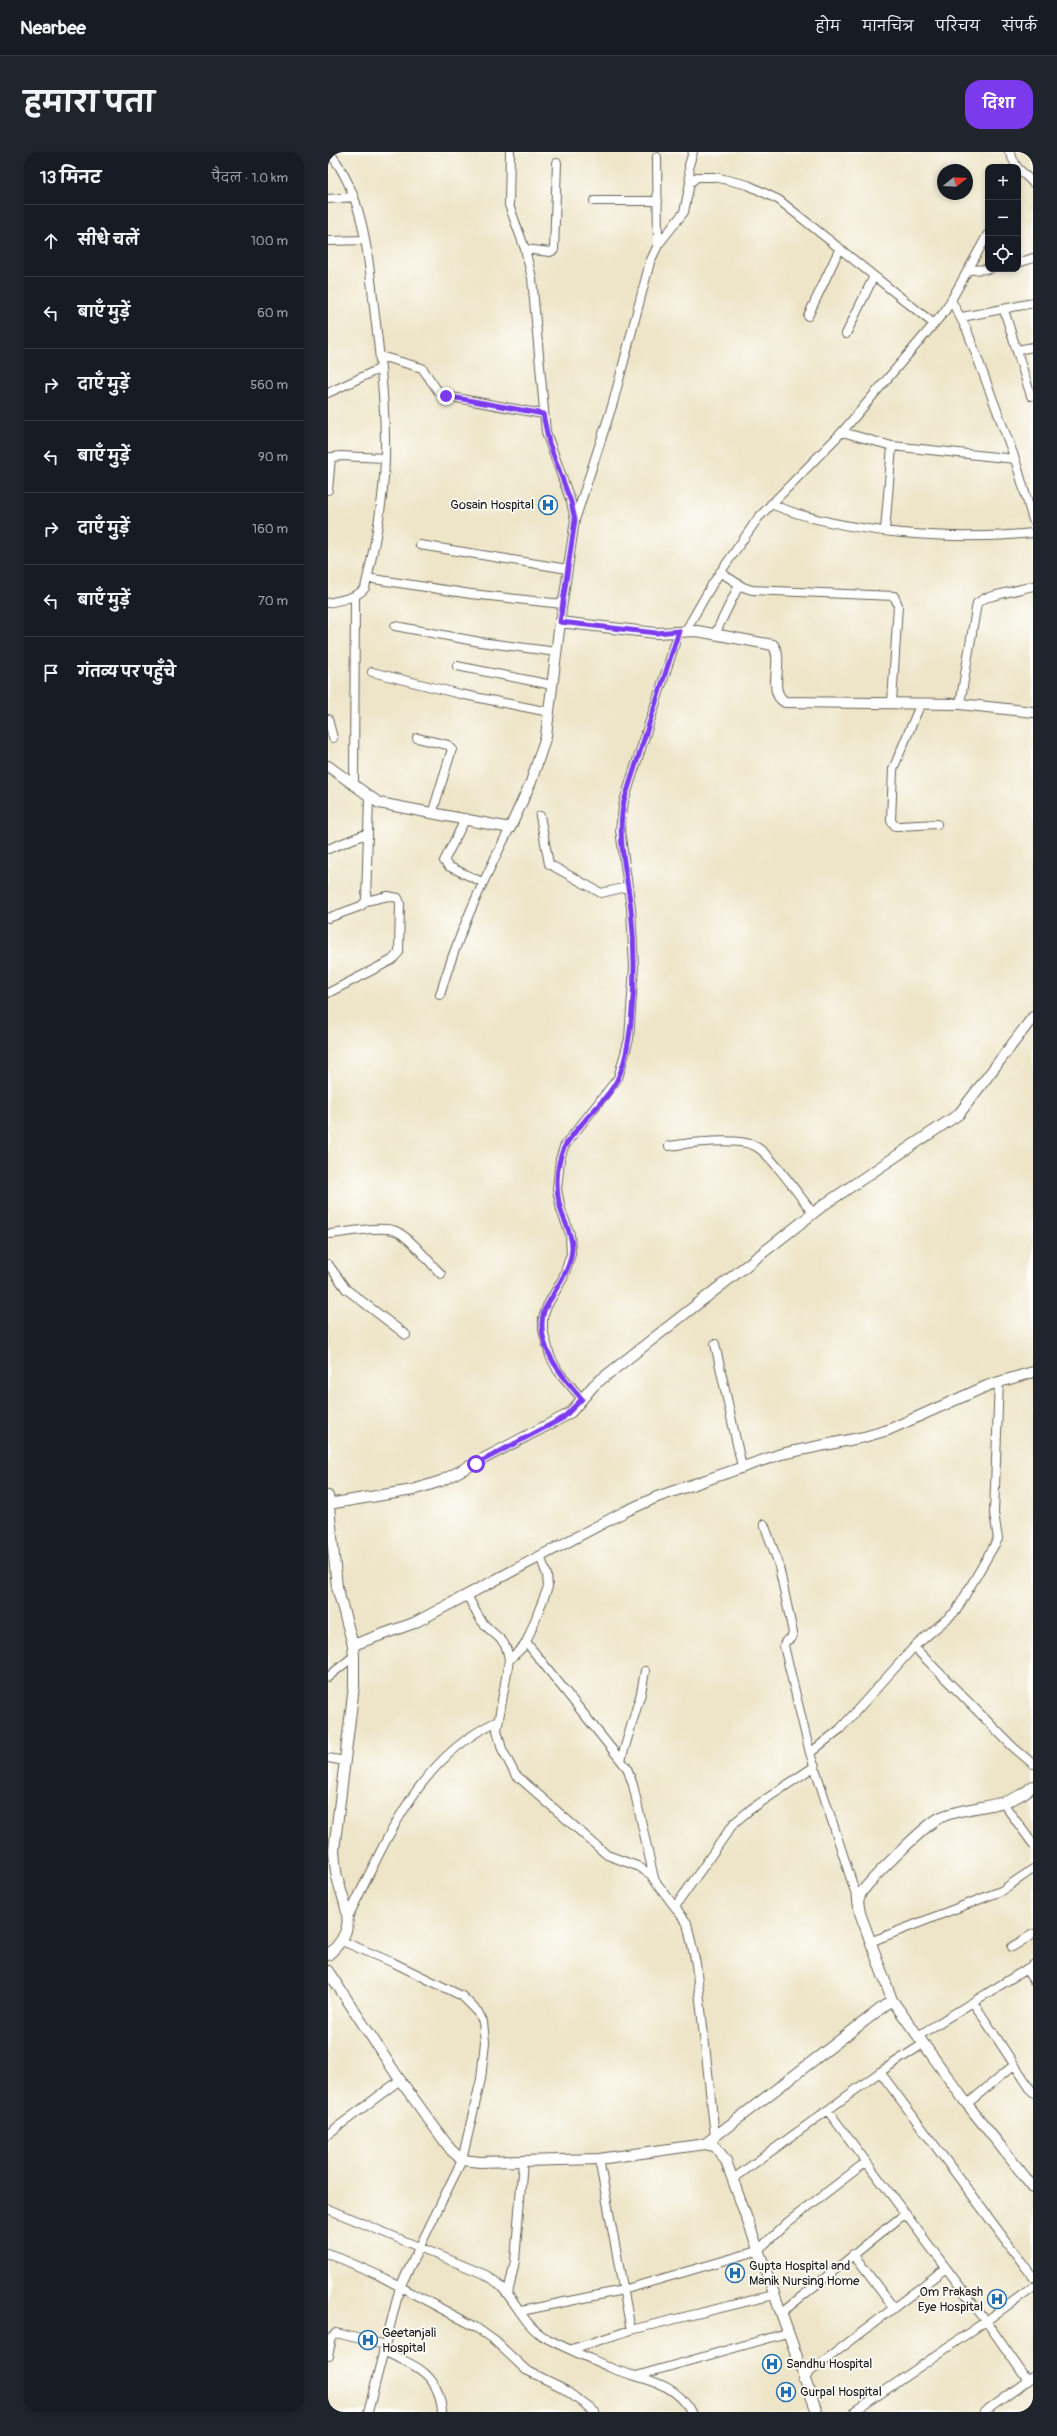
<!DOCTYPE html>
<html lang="hi">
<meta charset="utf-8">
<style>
:root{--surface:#171b24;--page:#20242c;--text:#f1f3f6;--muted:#9ea1a6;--line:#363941;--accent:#7c3aed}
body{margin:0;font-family:Pangolin,"Playpen Sans Deva",sans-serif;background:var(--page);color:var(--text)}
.controls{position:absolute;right:12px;top:12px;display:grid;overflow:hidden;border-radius:8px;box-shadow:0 2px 6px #0003}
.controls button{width:36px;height:36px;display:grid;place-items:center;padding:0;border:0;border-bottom:1px solid var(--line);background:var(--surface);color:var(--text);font:20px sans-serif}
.compass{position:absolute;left:609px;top:12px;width:36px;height:36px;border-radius:50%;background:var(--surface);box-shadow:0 2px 6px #0003;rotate:72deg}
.stop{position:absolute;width:12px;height:12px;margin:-9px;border:3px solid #7c3aed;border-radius:50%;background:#fff}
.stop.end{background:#7c3aed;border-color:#fff;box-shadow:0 1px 4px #0008}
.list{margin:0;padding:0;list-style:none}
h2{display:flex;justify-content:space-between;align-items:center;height:52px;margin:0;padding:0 16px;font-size:17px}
h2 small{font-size:13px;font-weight:400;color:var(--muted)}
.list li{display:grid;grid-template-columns:26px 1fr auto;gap:12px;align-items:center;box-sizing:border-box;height:72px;padding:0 16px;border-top:1px solid var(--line)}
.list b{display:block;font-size:15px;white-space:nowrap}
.list em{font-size:13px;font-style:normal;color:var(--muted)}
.icon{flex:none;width:22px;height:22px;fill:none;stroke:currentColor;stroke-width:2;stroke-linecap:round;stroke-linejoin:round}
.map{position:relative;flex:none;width:705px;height:2260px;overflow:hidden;border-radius:16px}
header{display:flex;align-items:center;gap:24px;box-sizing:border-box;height:56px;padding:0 20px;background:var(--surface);border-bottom:1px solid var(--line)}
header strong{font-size:19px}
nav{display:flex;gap:22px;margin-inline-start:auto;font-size:14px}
.intro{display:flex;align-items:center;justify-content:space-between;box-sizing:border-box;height:96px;padding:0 24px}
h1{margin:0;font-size:28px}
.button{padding:10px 18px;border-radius:16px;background:var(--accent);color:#fff;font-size:14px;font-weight:700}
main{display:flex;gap:24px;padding:0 24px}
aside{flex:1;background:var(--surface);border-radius:16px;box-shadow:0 2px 6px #0003}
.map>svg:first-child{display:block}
</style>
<header>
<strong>Nearbee</strong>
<nav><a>होम</a><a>मानचित्र</a><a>परिचय</a><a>संपर्क</a></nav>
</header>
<div class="intro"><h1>हमारा पता</h1><a class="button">दिशा</a></div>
<main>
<aside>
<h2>13 मिनट<small>पैदल · 1.0 km</small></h2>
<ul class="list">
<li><svg class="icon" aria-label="ahead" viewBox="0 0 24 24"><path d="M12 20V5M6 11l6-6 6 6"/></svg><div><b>सीधे चलें</b></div><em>100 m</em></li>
<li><svg class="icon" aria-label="left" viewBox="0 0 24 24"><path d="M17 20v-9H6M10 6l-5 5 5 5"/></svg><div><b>बाएँ मुड़ें</b></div><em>60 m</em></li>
<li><svg class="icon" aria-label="right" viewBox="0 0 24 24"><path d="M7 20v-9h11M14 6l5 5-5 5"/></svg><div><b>दाएँ मुड़ें</b></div><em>560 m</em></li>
<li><svg class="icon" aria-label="left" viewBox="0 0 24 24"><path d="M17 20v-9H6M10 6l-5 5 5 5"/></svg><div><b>बाएँ मुड़ें</b></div><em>90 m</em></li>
<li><svg class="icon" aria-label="right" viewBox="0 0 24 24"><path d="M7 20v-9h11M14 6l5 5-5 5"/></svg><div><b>दाएँ मुड़ें</b></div><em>160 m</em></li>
<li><svg class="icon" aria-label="left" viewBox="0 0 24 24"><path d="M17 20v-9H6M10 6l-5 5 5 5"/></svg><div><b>बाएँ मुड़ें</b></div><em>70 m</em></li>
<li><svg class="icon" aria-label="arrive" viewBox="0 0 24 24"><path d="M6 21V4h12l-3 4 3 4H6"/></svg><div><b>गंतव्य पर पहुँचे</b></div></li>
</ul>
</aside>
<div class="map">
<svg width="705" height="2260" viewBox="0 0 705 2260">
<rect width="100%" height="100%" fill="#fdfcf7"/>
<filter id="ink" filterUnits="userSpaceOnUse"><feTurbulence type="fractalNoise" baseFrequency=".025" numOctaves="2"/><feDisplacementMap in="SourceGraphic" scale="8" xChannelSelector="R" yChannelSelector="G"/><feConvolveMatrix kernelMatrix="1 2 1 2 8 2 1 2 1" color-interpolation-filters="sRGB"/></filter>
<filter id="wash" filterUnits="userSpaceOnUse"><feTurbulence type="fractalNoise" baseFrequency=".012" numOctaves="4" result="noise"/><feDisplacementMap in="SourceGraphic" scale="16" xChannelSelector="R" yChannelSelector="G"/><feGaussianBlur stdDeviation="0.9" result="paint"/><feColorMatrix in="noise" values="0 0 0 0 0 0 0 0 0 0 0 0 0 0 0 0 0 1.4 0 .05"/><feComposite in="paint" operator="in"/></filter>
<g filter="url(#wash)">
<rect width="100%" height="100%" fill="#eee5c8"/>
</g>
<g filter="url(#ink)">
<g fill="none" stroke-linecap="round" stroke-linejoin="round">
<g stroke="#666258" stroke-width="10">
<path id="minor" d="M182,0L181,53L197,97L204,126L218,280L243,350L247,368L232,470
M681,0L689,15
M329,5L330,93
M690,16L705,31
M362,31L361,13L365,0
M0,47L26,45
M266,49H330
M0,89L36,88
M197,97L222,100L226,98L229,11
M690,111L705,106
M641,118L662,117
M623,148L639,178L687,307L705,368
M676,158L703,244
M480,164L512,96
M634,165L705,151
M518,182L546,124
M689,198L705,195
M52,204L94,216L110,239L118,244L215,262
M0,241L53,216
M514,280L564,294L687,307
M0,306L12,304L57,306
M0,338L3,305
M443,352C514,382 628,389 705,381
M247,368L285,251L322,110L330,93L356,60L362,31L369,25H387L420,33L451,48L606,172
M557,379L564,294
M92,393L240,417
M392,420L415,435L424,438L566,444L570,453L564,550
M39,426L143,442L234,452
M0,451C12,448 29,446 37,436C46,398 56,345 57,307C58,260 53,211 47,164C41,110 37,44 1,0
M67,474L152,490L229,500
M358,478L385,431L430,366L514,280L617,159L660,82
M387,482L411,433
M129,514L224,533
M44,520L132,542L221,560
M593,551L565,617L563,669L567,674H571L609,672
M632,552L649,451L657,446L705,434
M0,567L5,586
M89,586L120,593L124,597L104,662
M26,634L27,444
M212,664L221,712L273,741L299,735
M138,666L116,709L120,714L154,730
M0,697L40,681
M0,766L33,754L38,749L41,645
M0,841L64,808L71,800L72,751L70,746L60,744L38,749
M112,843C129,784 154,731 182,676
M341,994C360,991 410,985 427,994C443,1002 472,1045 485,1061
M0,1082C17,1081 53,1073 68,1079C83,1086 101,1110 113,1122
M0,1112L18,1137L78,1183
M387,1192L414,1315
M254,1247L230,1219L222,1204L215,1178V1166L219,1154L235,1126L243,1102L242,1082L233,1058L229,1037L232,1007L236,995L244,984L290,926L301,887L306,815L303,756L292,678L296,649L351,479
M436,1372L450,1410L465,1481L463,1486L457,1490L456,1494L482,1601L530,1749
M139,1443C145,1453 149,1465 157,1473C171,1488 178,1486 181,1508L169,1578L174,1597L187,1622L279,1703L309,1714L322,1722L359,1771L368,1812L387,1984
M198,1490L299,1616L305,1633L326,1726
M586,1495L685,1595L705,1612
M181,1508L196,1494L200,1486L220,1435L219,1423L212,1404
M0,1525L26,1504
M482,1601L512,1577L586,1495L628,1459L670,1387L666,1361L671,1229
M0,1606L17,1609
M293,1608L313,1541L317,1519
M675,1651L705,1692
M347,1755L406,1671L423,1657L487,1614
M21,1763C58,1690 90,1605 170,1569
M14,1789L66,1811L134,1844L150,1860L155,1870L157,1890L153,1927L134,2008L72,2135L40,2260
M542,1790L673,1739L705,1717
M684,1795L705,1782
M698,1817L705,1828
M645,1850L705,1941
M590,1884L705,1813
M552,1920L705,2125
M639,1952L686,1913
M500,1959L658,2169L700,2229
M0,1982L72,1928
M271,2007L303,2178
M405,2027L552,1920L595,1892
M0,2057L158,2123C185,2138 192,2171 216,2185C237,2196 261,2206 283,2216C312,2228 347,2228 363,2260
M0,2101L50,2123L146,2174L167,2189L198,2218L233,2235L267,2260
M525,2102L565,2155
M180,2142L187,2109L195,2009
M193,2159L295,2138L429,2099L460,2070L538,2010
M453,2161L578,2061
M244,2197L303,2178L446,2143
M55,2199C87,2214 111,2220 114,2260
M0,2204L4,2185L8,2181L57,2193
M308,2224L459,2181
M474,2226L618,2116
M526,2260L658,2169L705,2135
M656,2260L705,2225"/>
</g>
<g stroke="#666258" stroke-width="12">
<path id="tertiary" d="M0,614L51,651L182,676L203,630L218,584L232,470L328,481L369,479L445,493C457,508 438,539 457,550L632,552L705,560
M0,1344L9,1435L25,1493L26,1504V1534L6,1698C7,1707 7,1717 9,1725C18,1759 31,1776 0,1803
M0,1352L85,1338L113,1329L235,1265L243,1260L266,1233L497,1052L631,962L705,865
M25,1493L86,1471L296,1360L329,1345L453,1302L536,1285L560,1278L661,1233L705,1220
M0,1819L72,1928L123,1998L134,2008L152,2010L271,2007L377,1992L387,1994L398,2009L489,2260
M564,1848L532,1761L530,1749L533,1741C543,1727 599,1671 613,1665C644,1652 679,1658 705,1634
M377,1992L564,1848L639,1952L705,2035"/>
</g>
<use href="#minor" stroke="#fff" stroke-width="8"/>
<use href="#tertiary" stroke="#fff" stroke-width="10"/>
</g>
</g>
<g fill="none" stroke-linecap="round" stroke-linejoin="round" filter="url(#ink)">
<path stroke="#7c3aed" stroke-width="5" d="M118,244L215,262L221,291L243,350L247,368L232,470L328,481L351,479L296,649C288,686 299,720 303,757C307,794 307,833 303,870C301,889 298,909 290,926C284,941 269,954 258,967C251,976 240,986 235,998C228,1015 227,1039 233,1058C236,1070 244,1081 244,1095C244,1111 235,1126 227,1139C224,1146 219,1152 216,1159C206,1193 234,1224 254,1247L235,1266L148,1312"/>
</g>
<defs>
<g id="hospital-ring" transform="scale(1)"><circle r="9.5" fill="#fdfcf7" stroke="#1f6fb2" stroke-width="1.5"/><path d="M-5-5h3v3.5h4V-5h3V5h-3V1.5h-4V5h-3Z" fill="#1f6fb2"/></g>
</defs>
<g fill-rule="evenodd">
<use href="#hospital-ring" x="220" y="353"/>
<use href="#hospital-ring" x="407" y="2121"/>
<use href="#hospital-ring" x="669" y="2147"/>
<use href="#hospital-ring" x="40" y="2188"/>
<use href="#hospital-ring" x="444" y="2212"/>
<use href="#hospital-ring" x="458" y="2240"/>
</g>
<g text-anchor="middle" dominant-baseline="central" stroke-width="3.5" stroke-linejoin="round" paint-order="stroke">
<g font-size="13" fill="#1c1c1c" stroke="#fdfcf7" text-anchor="start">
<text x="206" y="353" text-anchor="end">Gosain Hospital</text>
<text x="421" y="2114">Gupta Hospital and<tspan x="421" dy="15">Manik Nursing Home</tspan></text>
<text x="655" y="2140" text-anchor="end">Om Prakash<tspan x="655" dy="15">Eye Hospital</tspan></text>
<text x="54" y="2181">Geetanjali<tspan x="54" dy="15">Hospital</tspan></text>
<text x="458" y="2212">Sandhu Hospital</text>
<text x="472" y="2240">Gurpal Hospital</text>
</g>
</g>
</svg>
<div class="controls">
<button>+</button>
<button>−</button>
<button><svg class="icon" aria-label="locate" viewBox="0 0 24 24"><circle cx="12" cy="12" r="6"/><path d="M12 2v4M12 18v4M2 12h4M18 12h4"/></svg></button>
</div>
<svg class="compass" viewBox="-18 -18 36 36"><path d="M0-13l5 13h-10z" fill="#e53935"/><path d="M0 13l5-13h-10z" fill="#9ea1a6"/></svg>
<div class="stop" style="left:148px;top:1312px"></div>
<div class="stop end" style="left:118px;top:244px"></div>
</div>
</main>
